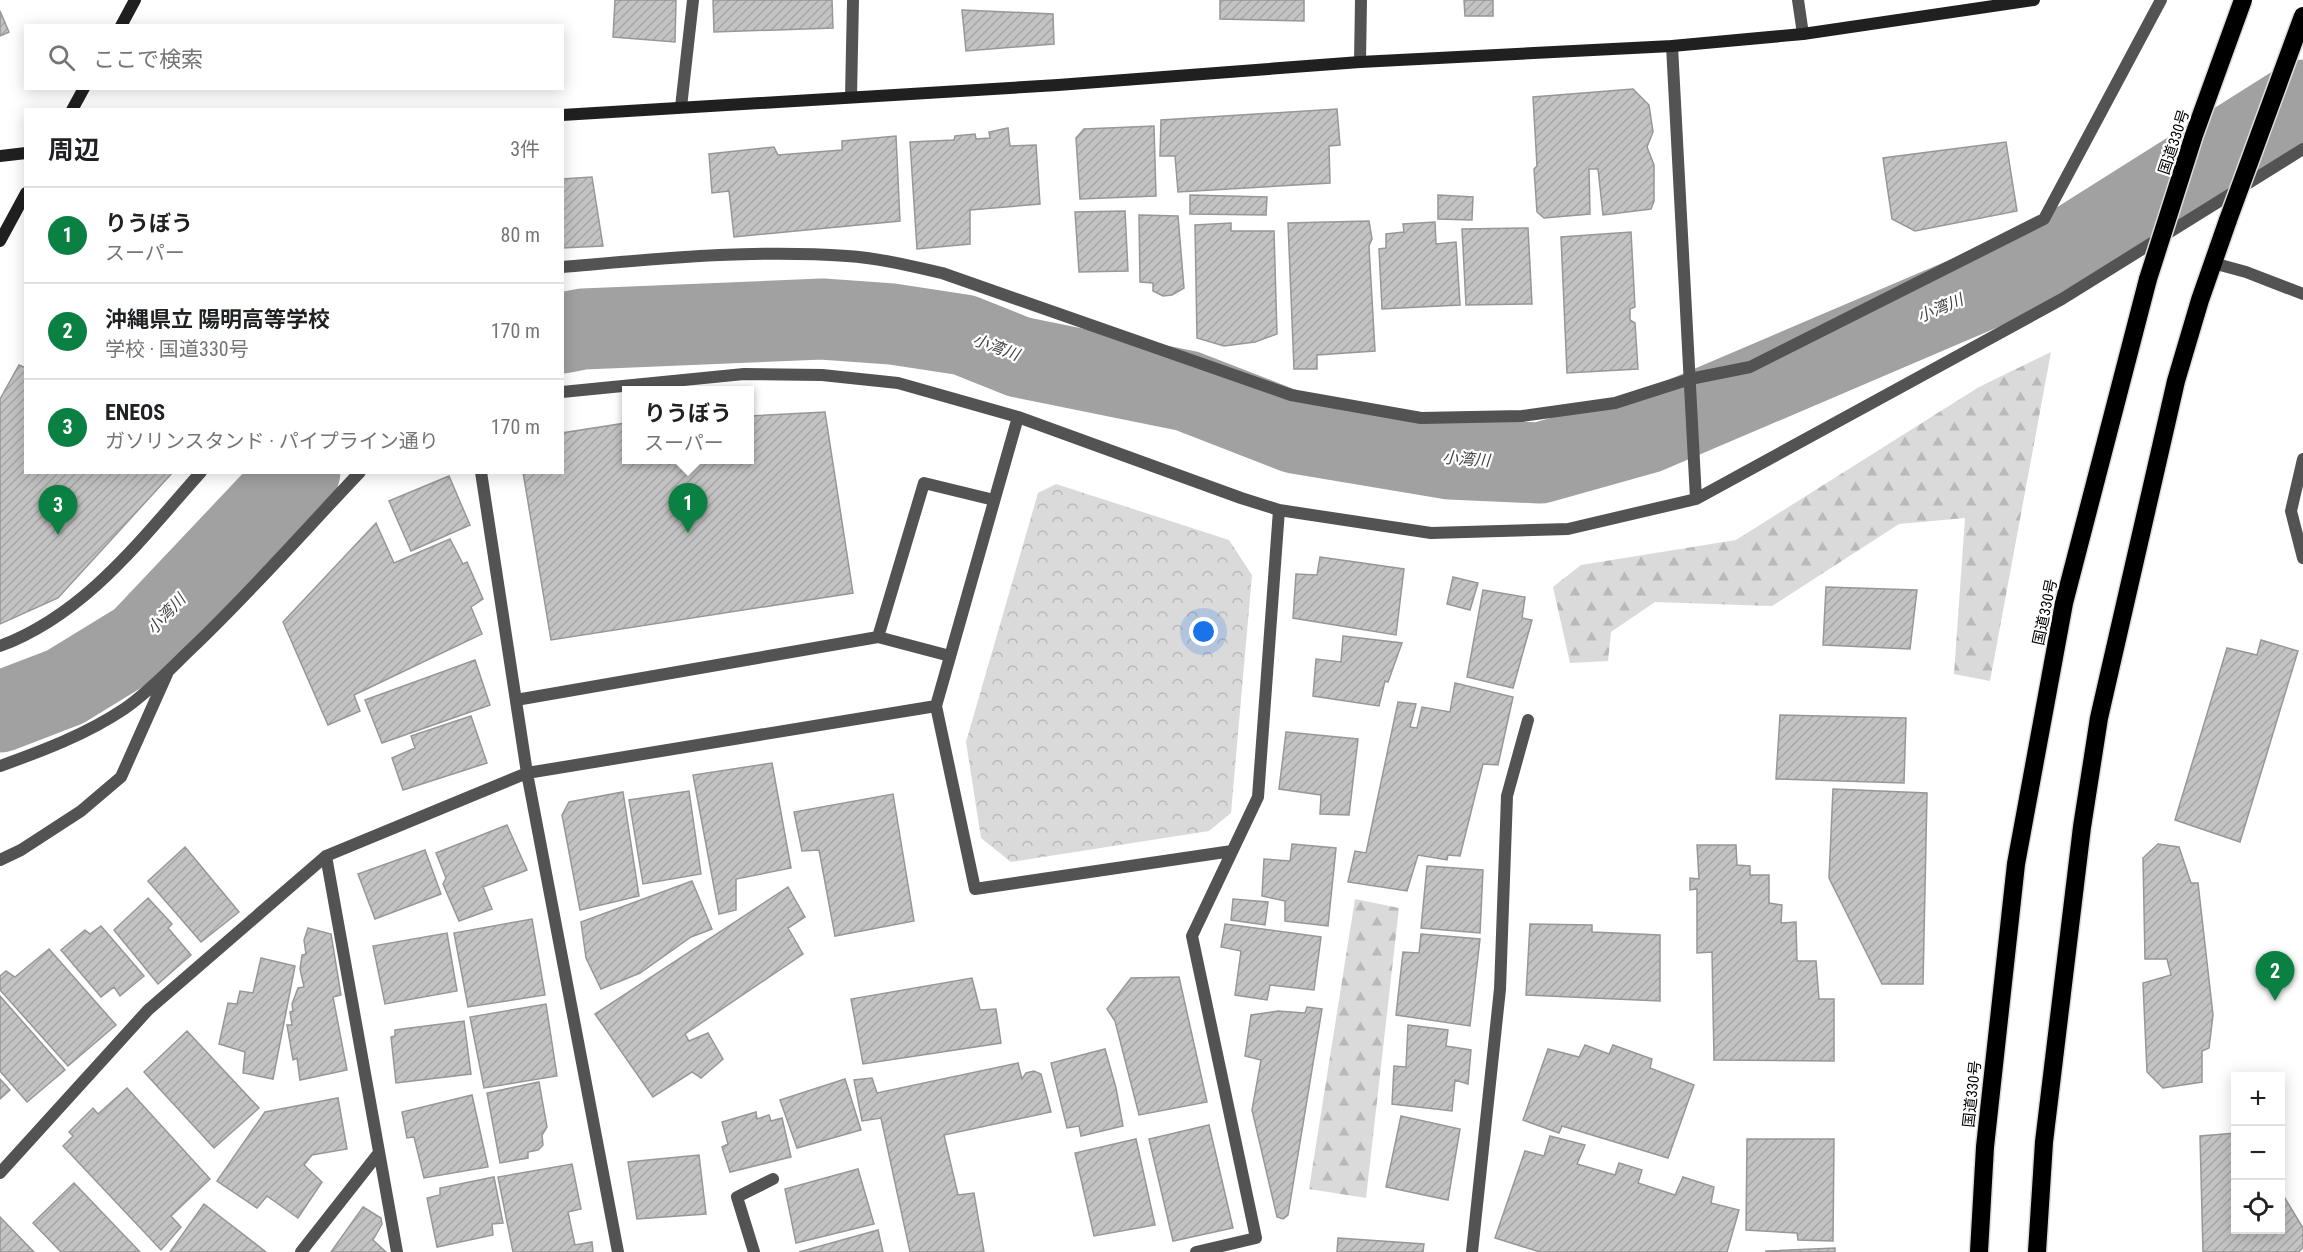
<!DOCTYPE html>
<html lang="ja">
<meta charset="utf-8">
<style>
:root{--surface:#fff;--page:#f2f2f2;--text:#202124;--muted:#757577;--line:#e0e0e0;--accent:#0b8043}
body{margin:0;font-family:"Roboto Condensed","Noto Sans JP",sans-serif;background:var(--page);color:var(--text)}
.controls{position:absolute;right:18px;bottom:18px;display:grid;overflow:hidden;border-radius:0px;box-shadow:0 3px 15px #0003}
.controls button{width:54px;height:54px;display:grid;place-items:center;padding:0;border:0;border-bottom:2px solid var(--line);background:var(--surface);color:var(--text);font:30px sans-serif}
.you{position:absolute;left:1204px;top:632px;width:21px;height:21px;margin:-15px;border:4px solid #fff;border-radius:50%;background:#1a73e8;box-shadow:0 0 0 9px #1a73e833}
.badge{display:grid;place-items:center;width:39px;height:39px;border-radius:50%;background:var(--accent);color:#fff;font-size:20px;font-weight:700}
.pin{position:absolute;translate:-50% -50px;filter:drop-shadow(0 2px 3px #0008)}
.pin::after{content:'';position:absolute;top:32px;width:21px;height:18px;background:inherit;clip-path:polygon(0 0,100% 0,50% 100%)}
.popup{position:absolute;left:622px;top:386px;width:132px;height:78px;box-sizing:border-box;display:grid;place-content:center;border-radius:0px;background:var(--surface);filter:drop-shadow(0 2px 4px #0005);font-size:20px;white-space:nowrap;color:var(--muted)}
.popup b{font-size:22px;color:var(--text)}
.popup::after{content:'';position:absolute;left:50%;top:100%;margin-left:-12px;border:12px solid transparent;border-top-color:var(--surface)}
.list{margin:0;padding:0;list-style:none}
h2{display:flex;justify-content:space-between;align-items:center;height:78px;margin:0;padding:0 24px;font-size:26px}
h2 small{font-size:20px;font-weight:400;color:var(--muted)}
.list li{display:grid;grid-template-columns:39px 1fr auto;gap:18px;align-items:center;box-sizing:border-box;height:96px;padding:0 24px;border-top:2px solid var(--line)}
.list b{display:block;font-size:22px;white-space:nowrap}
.list p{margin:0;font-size:20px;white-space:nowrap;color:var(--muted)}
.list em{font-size:20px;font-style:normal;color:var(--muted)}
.icon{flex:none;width:33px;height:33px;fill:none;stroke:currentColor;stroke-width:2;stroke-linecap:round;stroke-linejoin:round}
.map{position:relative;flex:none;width:2303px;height:1252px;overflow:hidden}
.search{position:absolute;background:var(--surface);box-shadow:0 3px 15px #0003;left:24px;top:24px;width:540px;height:66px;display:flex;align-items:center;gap:15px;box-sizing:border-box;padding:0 21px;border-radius:0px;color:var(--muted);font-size:22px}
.panel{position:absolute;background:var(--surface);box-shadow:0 3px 15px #0003;left:24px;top:108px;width:540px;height:366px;border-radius:0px}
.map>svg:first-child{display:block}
</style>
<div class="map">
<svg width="2303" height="1252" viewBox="0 0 2303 1252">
<defs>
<pattern id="forest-firs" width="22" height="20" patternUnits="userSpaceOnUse" patternTransform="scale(1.5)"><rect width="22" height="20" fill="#dadada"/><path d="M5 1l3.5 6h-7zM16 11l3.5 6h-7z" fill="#b9b9b9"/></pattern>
<pattern id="park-crowns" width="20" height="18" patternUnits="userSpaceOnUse" patternTransform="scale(1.5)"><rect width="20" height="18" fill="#dadada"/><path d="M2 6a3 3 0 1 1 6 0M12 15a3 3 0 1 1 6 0" fill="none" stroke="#b9b9b9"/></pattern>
<pattern id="building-hatch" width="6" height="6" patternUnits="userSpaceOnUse" patternTransform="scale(1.5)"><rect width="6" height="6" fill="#c3c3c3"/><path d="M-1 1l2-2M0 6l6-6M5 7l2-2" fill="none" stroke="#a6a6a6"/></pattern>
</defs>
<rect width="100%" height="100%" fill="#fff"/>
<path fill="url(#forest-firs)" d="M2051,352L1990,681L1954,674L1965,518L1899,524L1772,606L1655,602L1611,632L1608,661L1570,663L1553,587L1581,565L1736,540L1979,387Z
M1355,899L1399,908L1366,1198L1309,1189Z"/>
<path fill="url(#park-crowns)" d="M1056,484L1229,540L1252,575L1231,813L1209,831L1011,862L981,838L966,742L1038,493Z"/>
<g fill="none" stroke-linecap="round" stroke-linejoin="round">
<path stroke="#a1a1a1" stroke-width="81" d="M562,333L583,329L822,319L892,324L964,335L1019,357L1187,391L1295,433L1450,459L1540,463L1647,433L2043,264L2303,100
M0,712L65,687L140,641L300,472"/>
</g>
<path fill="url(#building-hatch)" stroke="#979797" stroke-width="1.5" d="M615,0H676L675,42L613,37Z
M713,0H832L833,28L714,32Z
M1220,0H1304V21L1220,19Z
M1464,0H1493V16H1465Z
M962,10L1053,14L1054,44L966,51Z
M0,11L9,32L0,36Z
M1633,89L1649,105L1653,132L1647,147L1654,165V201L1651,209L1603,215L1598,169H1589L1590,214L1544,218L1537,212L1534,169L1537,166L1533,97Z
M1337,109L1340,145L1329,146L1330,183L1178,192L1175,156H1160L1161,120Z
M1154,126L1156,196L1080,199L1076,138L1084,129Z
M1008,128L1010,146L1036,145L1040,204L970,210V244L917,249L910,142L954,140L955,136L975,134L976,139L990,138L989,132Z
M896,136L900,221L734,237L729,191L712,193L709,154L774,147L778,155L842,150V141Z
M2006,142L2017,211L1915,231L1892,219L1883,158Z
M592,177L603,246L562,248V179Z
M1190,195L1267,197L1266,215L1190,214Z
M1438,195L1473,197L1472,220L1438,219Z
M1125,211L1128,271L1079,272L1075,212Z
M1139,215L1178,216L1184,288L1172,295L1163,296L1153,291V283L1140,282Z
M1369,221L1372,239L1369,246L1375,351L1317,355V369H1294L1288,223Z
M1435,222L1436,244L1456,242L1460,305L1382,309L1379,249L1386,248V234L1404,232L1403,224Z
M1231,223V231H1274L1277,334L1255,342L1224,346L1197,338L1195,225Z
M1528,228L1532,304L1466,305L1462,229Z
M1631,232L1635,307L1630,309V320L1635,323L1638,369L1567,373L1561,237Z
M19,365L26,368V472H173L58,598L0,624V399Z
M825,412L853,593L551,640L523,472H562V433L626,423V460H750V416Z
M449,476L470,525L411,551L389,501Z
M376,523L394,563L450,539L463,564L467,562L483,599L471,607L482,634L354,695L360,711L328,725L283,622Z
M1320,557L1404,569L1396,635L1293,618L1296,574L1317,575Z
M1453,577L1478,583L1470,610L1447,604Z
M1826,587L1917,590L1910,649L1823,645Z
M1483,590L1525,597L1522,618L1532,620L1513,688L1467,677Z
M1343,636L1402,643L1388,682L1385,681L1379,706L1313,696L1316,659L1341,662Z
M2261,640L2298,651L2240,842L2175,820L2227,648L2257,655Z
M475,660L490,705L382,743L365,700Z
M1455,683L1513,697L1498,765L1483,764L1460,856L1448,855L1447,860L1418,855L1407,891L1348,882L1355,851L1366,853L1398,702L1416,704L1410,727L1417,728L1422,707L1450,712Z
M1780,715L1906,718L1904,783L1776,779Z
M471,716L487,763L403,790L392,758L415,748L411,736Z
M1286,732L1358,739L1349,815L1320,814L1321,795L1279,789Z
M772,763L791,868L736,879V910L719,914L693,775Z
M1833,789L1927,793L1923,984H1882L1829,878Z
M689,791L701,874L643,884L629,800Z
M623,792L639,896L580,910L562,815L569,802Z
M893,794L914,921L835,936L819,850L802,851L794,812Z
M507,825L527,870L483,887L492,909L459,921L443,884L446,878L436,853Z
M1292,844L1336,848L1328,926L1285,921V901L1262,896L1264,859L1290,861Z
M2158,844L2179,847L2191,883H2198L2213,1015L2209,1048L2202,1051V1082L2163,1088L2147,1072L2143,983L2171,975L2167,959H2145L2143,858Z
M1697,845H1736L1737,865L1750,866V875H1769V903L1782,905L1781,923L1796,922L1797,961H1816L1819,999H1834V1061L1714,1060L1712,952L1697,953V889L1690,890V878L1699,879Z
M185,847L239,912L201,942L148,881Z
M425,850L441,894L375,919L358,874Z
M1427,866L1483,870L1480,933L1421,928Z
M692,881L712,929L691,937L640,973L601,989L586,958L581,922Z
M788,887L805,917L788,928L803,954L685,1034L689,1041L708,1033L723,1059L701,1078L692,1072L653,1097L595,1014Z
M148,898L172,924L168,928L191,955L158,984L114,930Z
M1233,899L1268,902L1265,925L1231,920Z
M532,919L545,995L468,1007L454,933Z
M1225,924L1321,937L1314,990L1270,985L1267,1000L1235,995L1241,951L1221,947Z
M1530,924L1592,925V932L1660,935V1001L1526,995Z
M101,926L144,976L120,996L114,987L101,997L61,950L85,930L90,934Z
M308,928L331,934L341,995L333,997L347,1070L300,1080L297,1058L293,1060L287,1025H292L290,1012L293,1011L292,1004L298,988L304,987L300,969L302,955L306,954L304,940Z
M447,933L457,991L385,1004L373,946Z
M1421,934L1480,939L1470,1026L1396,1015L1403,952L1419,953Z
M49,949L116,1025L68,1066L0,990V976L6,971L15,977Z
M261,958L295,966L273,1079L243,1073L245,1052L219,1044L228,1003L237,1004L240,991L253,993Z
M1179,977L1207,1102L1139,1115L1115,1021L1107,1009L1131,978Z
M972,978L980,1010L996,1009L1001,1043L863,1064L851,999Z
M0,996L65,1070L27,1102L0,1071Z
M546,1004L557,1076L484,1088L470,1017Z
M1307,1007L1322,1009L1288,1215L1283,1219L1277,1217L1252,1110L1261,1060L1245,1056L1251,1015L1278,1011L1305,1013Z
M464,1021L471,1074L396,1083L391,1037L395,1036V1030Z
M1408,1025L1448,1030L1446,1046L1471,1050L1468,1084L1455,1080L1452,1111L1392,1104L1394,1066L1406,1067Z
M187,1031L259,1108L214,1148L144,1072Z
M1585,1045L1609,1054L1613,1045L1652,1059L1650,1068L1694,1085L1668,1158L1562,1126L1559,1133L1523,1120L1548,1049L1579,1057Z
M1105,1049L1116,1088L1123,1126L1081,1136L1079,1126L1067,1128L1051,1063Z
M1018,1063L1022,1079L1026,1073L1034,1071L1041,1074L1051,1112L944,1135L958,1195L974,1193L984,1252H910L881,1118L862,1121L854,1080L872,1078L877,1093Z
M0,1079L10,1090L0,1099Z
M845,1079L861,1130L797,1148L780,1100Z
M539,1082L547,1127L542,1135L543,1145L538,1150L528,1152V1158L500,1163L487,1093Z
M127,1088L210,1179L171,1216L181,1227L161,1250L63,1146L73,1136L69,1132L93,1108L98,1114Z
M472,1095L488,1167L424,1178L414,1137L407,1138L402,1112Z
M338,1098L347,1149L312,1155L304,1165L322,1182L298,1218L267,1196L257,1208L217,1181L265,1112Z
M756,1112L757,1119L769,1115L771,1121L782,1118L791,1157L730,1172L722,1147L728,1144L722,1122Z
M1401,1116L1460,1129L1448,1200L1386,1187Z
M1209,1125L1233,1228L1173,1241L1149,1139Z
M2236,1133V1230H2280V1190L2303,1228V1247L2299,1252H2203L2200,1136Z
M1550,1136L1585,1145L1577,1164L1615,1175L1619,1163L1642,1170L1638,1183L1675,1195L1683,1177L1714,1187L1711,1203L1739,1210L1727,1252H1540L1495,1238L1525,1151L1544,1156Z
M1136,1139L1155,1225L1094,1236L1075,1153Z
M1747,1139H1834L1833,1241L1798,1240L1797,1233L1746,1230Z
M699,1155L706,1214L637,1219L628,1162Z
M572,1164L581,1209L568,1212L575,1245L592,1242L593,1252H513L498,1177Z
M858,1169L874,1224L796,1243L785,1189Z
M494,1177L503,1223L492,1224L493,1235L437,1247L427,1198L440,1195V1188Z
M74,1183L140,1252H61L33,1223Z
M204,1204L266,1252H170Z
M363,1207L381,1218L382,1224L373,1240L386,1252H331Z
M0,1217L34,1252H0Z
M878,1230L883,1252H799Z
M1338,1238L1424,1244L1423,1252H1337Z
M1835,1248V1252H1766V1251Z"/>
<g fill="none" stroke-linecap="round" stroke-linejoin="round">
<g stroke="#dbdbdb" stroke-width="21">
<path id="highway" d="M1979,1252L1985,1147L2016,864L2064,603L2148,279
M2037,1252L2044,1142L2082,827L2099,718L2176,381L2200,300L2228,220"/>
</g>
<path stroke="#535353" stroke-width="12" d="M2213,263L2246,272L2303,294
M2303,459L2291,511L2303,558
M878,637L924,483L994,500
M516,700L878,637L950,656"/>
<path stroke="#535353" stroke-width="12" d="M1798,0L1803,34
M1672,46L1696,499
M1360,62L1361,0
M851,97L853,0
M681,107L693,0
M562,267C657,259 752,249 847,256C879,258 911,266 942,273L1291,395L1421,418L1522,416L1615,403L1690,379L1750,367L2044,219L2161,0
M562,392L744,374L822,375L898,383L1018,417L1241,498L1279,510L1431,533L1568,529L1696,499L2062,299L2303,149
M1018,417L936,706L975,889L1232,851
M481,472L527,773L618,1252
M0,646C86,614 142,538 201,472
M0,766C42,751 87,734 124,709C149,692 171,668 192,648C251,592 304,531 360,472
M326,856L397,1252
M0,860L21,850L81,811L121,777L167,674
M0,1173L148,1010L326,856L527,773L936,706
M301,1252L378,1154
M754,1252L737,1197L773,1179
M1196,1252L1256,1238L1192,936L1258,797L1279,510
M1472,1252L1500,989L1507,796L1528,720"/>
<path stroke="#202020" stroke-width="12" d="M121,26L135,0
M72,110L84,88
M562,115L1058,85L1360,62L1672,46L1803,34L2034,0
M0,156L26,153
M0,241L26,193"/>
<use href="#highway" stroke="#000" stroke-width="18"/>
<g stroke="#dbdbdb" stroke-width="21" stroke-linecap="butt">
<path id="highway-bridge" d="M2228,220L2303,16
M2148,279L2194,135L2243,0"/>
</g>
<use href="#highway-bridge" stroke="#000" stroke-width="18"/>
</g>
<g text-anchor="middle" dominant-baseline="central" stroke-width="4.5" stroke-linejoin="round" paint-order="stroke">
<g font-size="15" fill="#000" stroke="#fff">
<text transform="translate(2174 142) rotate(-72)">国道330号</text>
<text transform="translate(2045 612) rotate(-78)">国道330号</text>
<text transform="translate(1972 1094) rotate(-84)">国道330号</text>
</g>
<g font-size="16" font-style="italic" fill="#424242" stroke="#fff">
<text transform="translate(1940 308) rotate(-23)">小湾川</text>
<text transform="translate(996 347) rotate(20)">小湾川</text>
<text transform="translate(1466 459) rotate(4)">小湾川</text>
<text transform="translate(166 614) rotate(-47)">小湾川</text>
</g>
</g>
</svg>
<div class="controls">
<button>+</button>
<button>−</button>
<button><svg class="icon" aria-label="locate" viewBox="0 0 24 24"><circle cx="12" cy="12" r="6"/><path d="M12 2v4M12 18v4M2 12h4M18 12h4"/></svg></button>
</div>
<div class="you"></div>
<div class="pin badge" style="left:688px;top:533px">1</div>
<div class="popup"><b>りうぼう</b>スーパー</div>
<div class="pin badge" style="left:2275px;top:1001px">2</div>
<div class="pin badge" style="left:58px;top:535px">3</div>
<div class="search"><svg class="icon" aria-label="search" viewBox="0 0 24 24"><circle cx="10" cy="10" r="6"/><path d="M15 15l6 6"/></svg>ここで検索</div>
<section class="panel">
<h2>周辺<small>3件</small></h2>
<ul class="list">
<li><span class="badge">1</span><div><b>りうぼう</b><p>スーパー</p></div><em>80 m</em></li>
<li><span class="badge">2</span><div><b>沖縄県立 陽明高等学校</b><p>学校 · 国道330号</p></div><em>170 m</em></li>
<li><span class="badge">3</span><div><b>ENEOS</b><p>ガソリンスタンド · パイプライン通り</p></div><em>170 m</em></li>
</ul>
</section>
</div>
